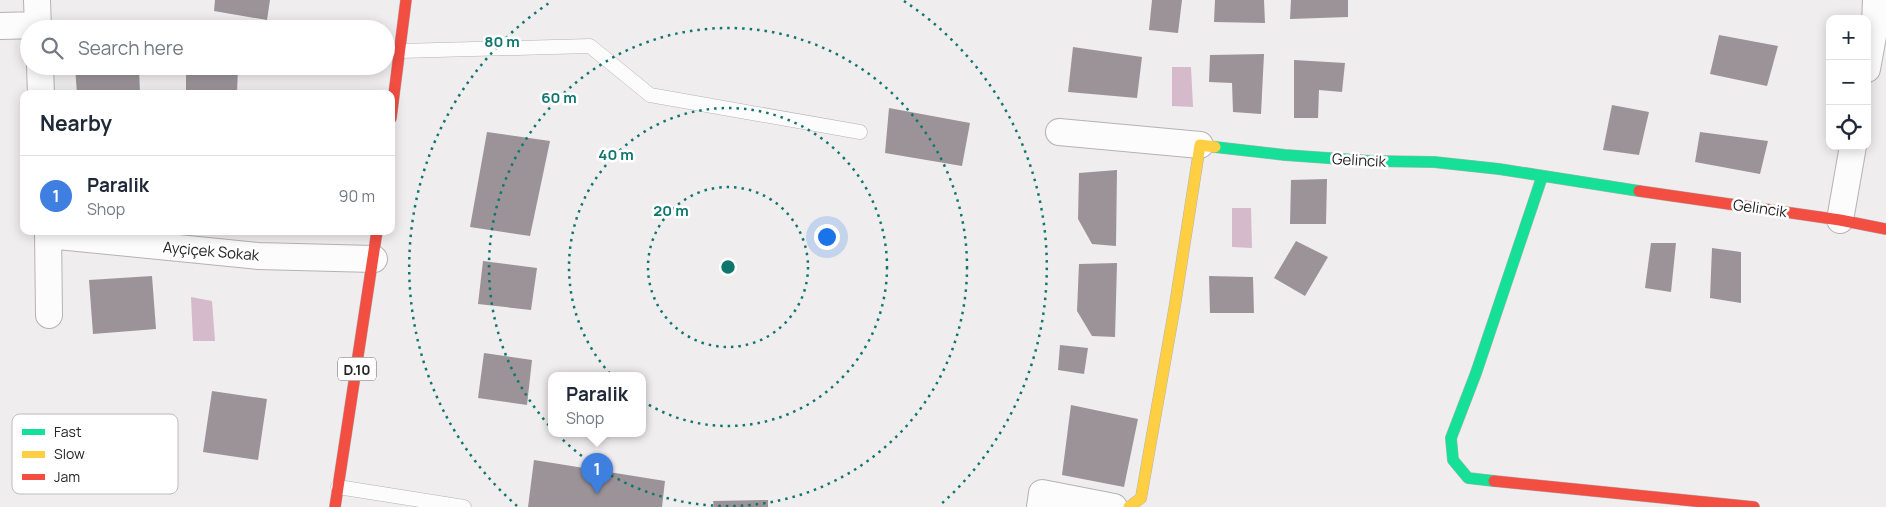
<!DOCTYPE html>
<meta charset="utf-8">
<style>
:root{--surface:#fff;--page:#f6f6f7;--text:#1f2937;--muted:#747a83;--line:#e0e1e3;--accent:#ea580c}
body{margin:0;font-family:Manrope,sans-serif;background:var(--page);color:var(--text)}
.controls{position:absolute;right:15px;top:15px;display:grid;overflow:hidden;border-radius:10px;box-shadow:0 2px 12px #0003}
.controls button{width:45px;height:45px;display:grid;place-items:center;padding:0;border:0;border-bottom:1px solid var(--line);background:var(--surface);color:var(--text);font:25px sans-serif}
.you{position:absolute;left:826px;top:236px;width:18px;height:18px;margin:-12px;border:4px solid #fff;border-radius:50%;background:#1a73e8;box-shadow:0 0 0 8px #1a73e833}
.badge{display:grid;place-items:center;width:32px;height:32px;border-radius:50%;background:var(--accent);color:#fff;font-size:16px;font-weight:700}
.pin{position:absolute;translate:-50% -41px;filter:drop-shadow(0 1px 2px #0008)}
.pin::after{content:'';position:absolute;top:26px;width:18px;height:15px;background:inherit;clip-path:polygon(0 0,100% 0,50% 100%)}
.popup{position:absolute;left:548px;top:372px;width:98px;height:65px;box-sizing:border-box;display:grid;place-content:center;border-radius:10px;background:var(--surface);filter:drop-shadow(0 1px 4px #0005);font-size:16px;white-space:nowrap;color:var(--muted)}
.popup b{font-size:19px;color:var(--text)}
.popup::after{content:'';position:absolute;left:50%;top:100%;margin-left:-10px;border:10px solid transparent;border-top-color:var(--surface)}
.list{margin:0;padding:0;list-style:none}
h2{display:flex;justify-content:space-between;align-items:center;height:65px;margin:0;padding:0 20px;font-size:21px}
h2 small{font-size:16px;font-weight:400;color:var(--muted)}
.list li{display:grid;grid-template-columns:32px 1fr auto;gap:15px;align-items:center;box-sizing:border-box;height:80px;padding:0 20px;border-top:1px solid var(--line)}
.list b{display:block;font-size:19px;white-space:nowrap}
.list p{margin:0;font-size:16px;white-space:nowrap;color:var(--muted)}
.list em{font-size:16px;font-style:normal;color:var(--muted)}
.icon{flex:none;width:28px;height:28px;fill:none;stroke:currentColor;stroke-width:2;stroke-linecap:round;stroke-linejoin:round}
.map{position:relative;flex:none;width:1886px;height:507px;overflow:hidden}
.search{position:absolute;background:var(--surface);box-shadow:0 2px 12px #0003;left:20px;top:20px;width:375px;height:55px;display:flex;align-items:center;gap:12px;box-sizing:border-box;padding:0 18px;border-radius:28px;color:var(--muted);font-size:19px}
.panel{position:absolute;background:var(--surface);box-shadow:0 2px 12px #0003;left:20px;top:90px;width:375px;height:145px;border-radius:10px}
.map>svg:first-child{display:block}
</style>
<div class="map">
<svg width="1886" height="507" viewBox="0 0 1886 507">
<rect width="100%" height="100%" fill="#f0edef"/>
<path fill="#d4bacb" d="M1172,67H1191L1193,107L1172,106Z
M1232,208H1251L1252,248L1232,247Z
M191,297L212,301L215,341H193Z"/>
<path fill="#9b9398" d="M215,0H270L267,20L214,11Z
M1152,0H1182L1178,33L1149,30Z
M1215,0H1264L1265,23L1214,22Z
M1291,0H1348V17L1290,19Z
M1719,35L1778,46L1767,86L1710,74Z
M1073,47L1142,57L1137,98L1068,92Z
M1264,54L1261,114L1233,112L1232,83L1209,82L1210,55Z
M1294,60L1345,63L1342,92L1319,90L1318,118H1294Z
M75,66H139L140,94H77Z
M186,66H238L237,94H186Z
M1612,105L1649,112L1639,155L1603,150Z
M889,108L970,123L962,166L885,153Z
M487,132L550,141L530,236L470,227Z
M1700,132L1768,141L1760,174L1695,162Z
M1117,170L1116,246L1092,244L1078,219L1079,173Z
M1327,179L1326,224H1290L1291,180Z
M1296,241L1328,257L1305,296L1274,278Z
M1651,243H1676L1671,292L1645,288Z
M1712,248L1741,252V303L1710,298Z
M483,261L537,268L531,310L478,304Z
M1117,263L1115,337L1092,336L1077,311L1079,264Z
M152,276L156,329L93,334L89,280Z
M1209,276L1253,277L1254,313H1210Z
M1060,345L1088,348L1084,374L1058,370Z
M484,353L532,360L527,405L478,398Z
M212,391L267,399L258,460L203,452Z
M1071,405L1138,419L1124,487L1062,475Z
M534,460L665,481L662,507H528Z
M768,500V507H714L713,501Z"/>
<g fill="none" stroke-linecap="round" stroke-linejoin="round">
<g stroke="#b4b2b4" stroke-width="15">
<path id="lane" d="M400,51L590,46L650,95L860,132
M338,487L464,507"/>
</g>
<g stroke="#b4b2b4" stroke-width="28">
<path id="street" d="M37,0L38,29
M0,26L38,25
M40,66L41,94
M1867,69L1875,25L1876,0
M1059,132L1200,145
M1840,220L1853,146
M48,231L49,315
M48,235L258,256L374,259
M1040,507L1042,493L1114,507"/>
</g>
<g stroke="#b4b2b4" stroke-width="12">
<path id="fast" d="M1215,147L1285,155L1370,161L1434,162L1499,169L1639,191
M1494,481L1468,478L1453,460L1451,438L1476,373L1542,177"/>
</g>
<g stroke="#b4b2b4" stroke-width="12">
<path id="slow" d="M1129,507L1141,498L1175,305L1200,145L1215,147"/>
</g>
<g stroke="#b4b2b4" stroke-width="12">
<path id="jam" d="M391,118L406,0
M1639,191L1840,220L1886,229
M1494,481L1754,507
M335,507L377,231"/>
</g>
<use href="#lane" stroke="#fdfcfd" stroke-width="14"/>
<use href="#street" stroke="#fdfcfd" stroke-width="26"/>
<use href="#fast" stroke="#16e098" stroke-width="11"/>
<use href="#slow" stroke="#ffcf43" stroke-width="11"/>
<use href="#jam" stroke="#f24e42" stroke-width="11"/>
</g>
<g fill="none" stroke="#0f766e" stroke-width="2.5" stroke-dasharray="2.5 5">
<circle cx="728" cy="267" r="80"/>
<circle cx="728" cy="267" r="159"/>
<circle cx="728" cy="267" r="239"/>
<path d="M517 506A319 319 0 0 1 552 1M904 1A319 319 0 0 1 939 506"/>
</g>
<g text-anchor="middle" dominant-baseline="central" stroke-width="5" stroke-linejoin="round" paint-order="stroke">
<rect fill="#fff" stroke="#676666" stroke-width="1" x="338" y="357.5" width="38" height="23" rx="4"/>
<g font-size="14" font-weight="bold" fill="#262425">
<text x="357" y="369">D.10</text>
</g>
<g font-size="15" fill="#262425" stroke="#fff">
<text transform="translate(1359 160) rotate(3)">Gelincik</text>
<text transform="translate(1760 208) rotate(8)">Gelincik</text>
<text transform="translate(211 251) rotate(5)">Ayçiçek Sokak</text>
</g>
</g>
<rect x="12" y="414" width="166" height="80" rx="8" fill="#fff" stroke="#bebdbe" stroke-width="1"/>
<rect x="22" y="429" width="23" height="6" fill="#16e098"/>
<rect x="22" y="451" width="23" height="7" fill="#ffcf43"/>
<rect x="22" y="474" width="23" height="6" fill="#f24e42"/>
<g font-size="14" fill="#262425">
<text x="54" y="437">Fast</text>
<text x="54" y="459">Slow</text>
<text x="54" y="482">Jam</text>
</g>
<circle cx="728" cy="267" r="8" fill="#0f766e" stroke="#fff" stroke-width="2.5"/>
<g font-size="15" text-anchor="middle" font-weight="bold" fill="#0f766e" stroke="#fff" stroke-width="5" stroke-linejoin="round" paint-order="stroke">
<text x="502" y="47">80 m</text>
<text x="559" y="103">60 m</text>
<text x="616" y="160">40 m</text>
<text x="671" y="216">20 m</text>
</g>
</svg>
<div class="controls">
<button>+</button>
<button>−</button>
<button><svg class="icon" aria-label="locate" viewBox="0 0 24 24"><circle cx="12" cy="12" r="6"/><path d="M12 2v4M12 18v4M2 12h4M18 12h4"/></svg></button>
</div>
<div class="you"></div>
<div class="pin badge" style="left:597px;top:494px;background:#3f7fe0">1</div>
<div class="popup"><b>Paralik</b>Shop</div>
<div class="search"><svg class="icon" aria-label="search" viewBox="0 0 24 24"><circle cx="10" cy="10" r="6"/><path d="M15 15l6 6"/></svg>Search here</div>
<section class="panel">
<h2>Nearby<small></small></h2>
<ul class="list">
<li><span class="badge" style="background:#3f7fe0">1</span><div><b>Paralik</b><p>Shop</p></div><em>90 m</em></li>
</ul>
</section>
</div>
